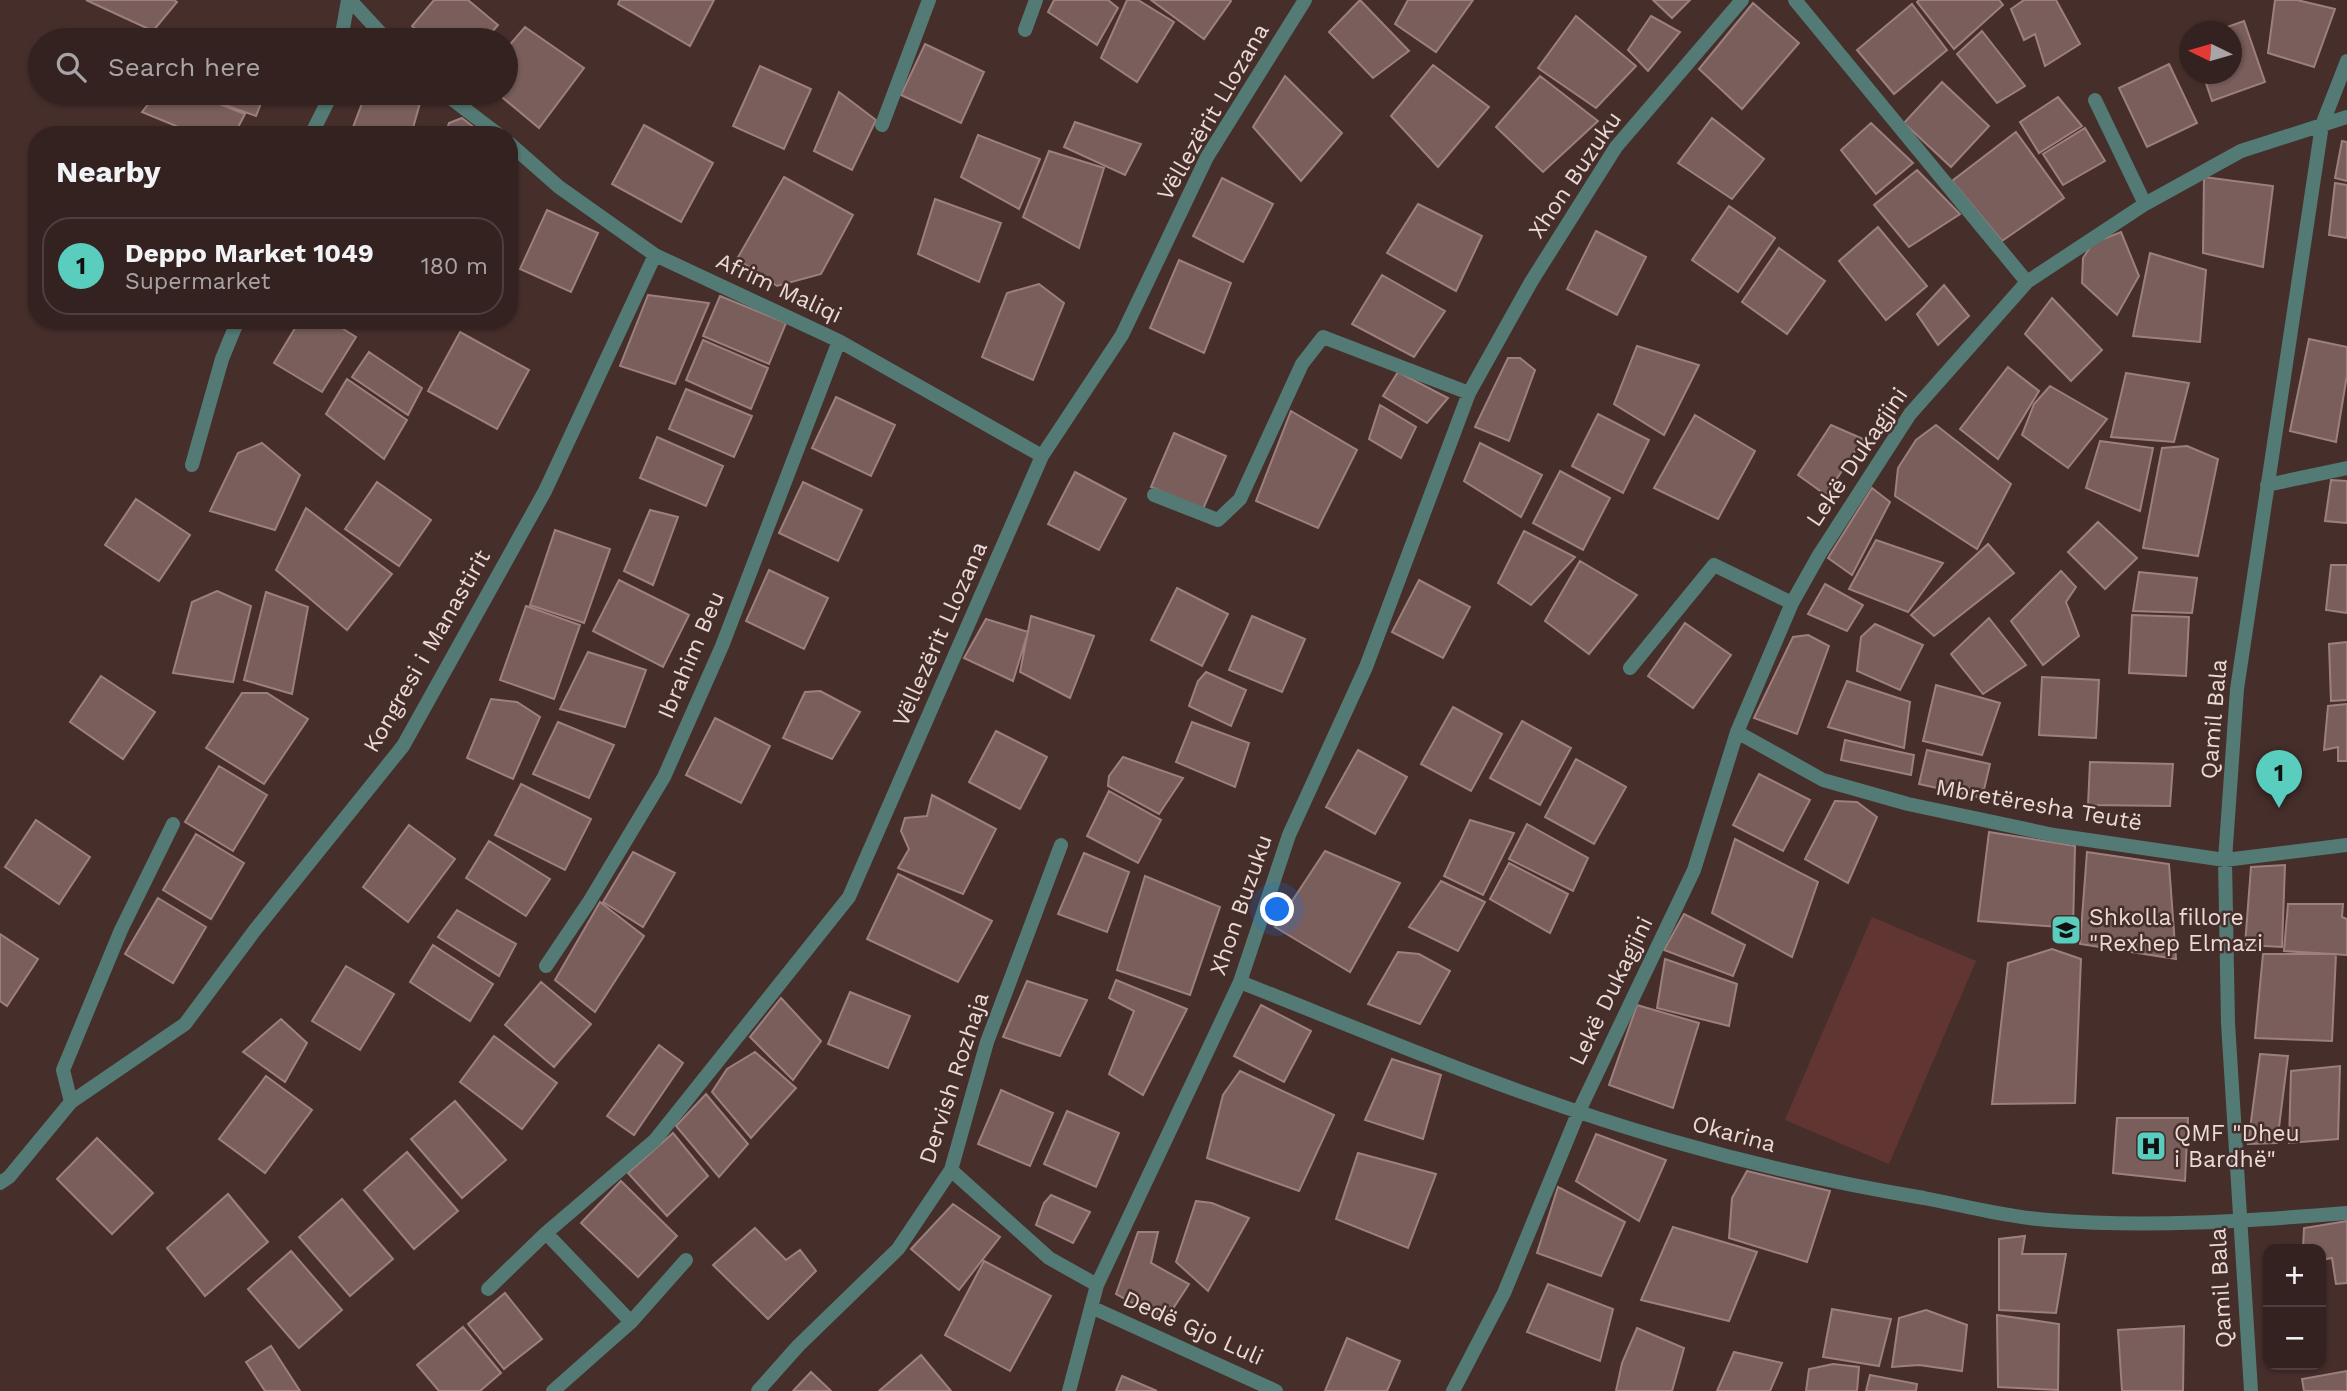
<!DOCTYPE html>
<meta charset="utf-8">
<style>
:root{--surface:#342220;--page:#3f2f2d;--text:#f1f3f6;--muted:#a9a4a5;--line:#4e3f3e;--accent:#59cebf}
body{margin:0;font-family:"Work Sans",sans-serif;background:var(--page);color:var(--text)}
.controls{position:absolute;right:21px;bottom:21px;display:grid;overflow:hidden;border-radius:14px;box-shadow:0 2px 5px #0004}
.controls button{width:63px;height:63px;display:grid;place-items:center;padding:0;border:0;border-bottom:2px solid var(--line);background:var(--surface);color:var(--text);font:35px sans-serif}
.compass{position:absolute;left:2179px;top:21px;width:63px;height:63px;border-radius:50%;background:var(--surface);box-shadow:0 2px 5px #0004;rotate:275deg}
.you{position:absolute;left:1278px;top:910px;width:24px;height:24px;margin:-18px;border:5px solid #fff;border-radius:50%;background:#1a73e8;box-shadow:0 0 0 10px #1a73e833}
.badge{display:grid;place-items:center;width:46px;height:46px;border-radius:50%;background:var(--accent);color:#111;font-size:23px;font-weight:700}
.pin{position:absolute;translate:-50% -58px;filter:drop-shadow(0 2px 4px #0008)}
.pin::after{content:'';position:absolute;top:37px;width:24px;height:21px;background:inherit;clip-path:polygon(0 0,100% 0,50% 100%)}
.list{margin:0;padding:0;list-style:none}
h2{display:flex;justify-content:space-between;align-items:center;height:91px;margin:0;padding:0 28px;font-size:30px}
h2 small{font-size:23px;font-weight:400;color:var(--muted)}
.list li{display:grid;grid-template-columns:46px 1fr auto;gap:21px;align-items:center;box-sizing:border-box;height:98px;margin:0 14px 14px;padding:0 14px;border:2px solid var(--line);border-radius:28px}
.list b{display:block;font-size:26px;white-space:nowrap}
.list p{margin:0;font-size:23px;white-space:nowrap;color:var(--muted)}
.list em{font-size:23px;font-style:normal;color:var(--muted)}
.icon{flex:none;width:38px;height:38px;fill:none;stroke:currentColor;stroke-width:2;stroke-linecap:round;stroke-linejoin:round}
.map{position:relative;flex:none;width:2347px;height:1391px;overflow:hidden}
.search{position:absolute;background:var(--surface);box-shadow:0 2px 5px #0004;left:28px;top:28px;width:490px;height:77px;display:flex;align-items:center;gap:18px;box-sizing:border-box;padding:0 24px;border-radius:38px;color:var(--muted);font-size:26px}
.panel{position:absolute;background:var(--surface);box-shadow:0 2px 5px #0004;left:28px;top:126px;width:490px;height:203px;border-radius:28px}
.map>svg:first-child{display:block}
</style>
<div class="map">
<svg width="2347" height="1391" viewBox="0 0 2347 1391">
<rect width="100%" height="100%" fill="#462e2b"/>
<path fill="#613632" d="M1872,917L1976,961L1889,1164L1785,1120Z"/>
<path fill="#795e5b" stroke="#9d807d" stroke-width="2" d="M86,0H174L177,2L153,31Z
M434,0H468L498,25L485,40H429L412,26Z
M620,0H714L690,46L618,4Z
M1054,0H1108L1118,8L1097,45L1048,12Z
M1127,0H1138L1174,22L1137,82L1101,58Z
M1151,0H1230L1231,1L1204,39Z
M1360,0L1409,51L1373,78L1329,32Z
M1408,0H1473L1436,52L1395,24Z
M1653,0H1690L1672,18Z
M1919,0H1999L2003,5L1954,49L1917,2Z
M2024,0H2056L2080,44L2045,66L2035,34L2024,40L2011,9Z
M2275,0H2297L2335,9L2314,67L2268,53Z
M1753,3L1799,43L1742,109L1699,69Z
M1912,4L1947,50L1894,94L1857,50Z
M1576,16L1636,66L1596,108L1538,68Z
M1651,16L1680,32L1648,71L1628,50Z
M2244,21L2265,82L2212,101L2203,74H2232V32H2213Z
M525,27L584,68L539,128L497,93H506V49Z
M1982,31L2025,86L1997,103L1957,54Z
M925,44L984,72L961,123L901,95Z
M2169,64L2197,123L2147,147L2119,88Z
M1433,65L1489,107L1438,167L1391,116Z
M760,66L811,89L784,149L733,126Z
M1285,76L1342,133L1301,181L1253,127Z
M1540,76L1598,121L1543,172L1496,127Z
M1942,82L1989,126L1951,167L1904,123Z
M839,92L876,120L852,170L814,151Z
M157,93H191L245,114L234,135H198L142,112Z
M192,93H265L256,116Z
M366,93H394L420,103L411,135H350Z
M2058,97L2082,126L2039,153L2020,122Z
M462,118L484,135H445L449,123Z
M1712,118L1764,159L1732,199L1678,163Z
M1075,122L1141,144L1125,175L1064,147Z
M1871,123L1913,163L1876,194L1841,150Z
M644,125L713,163L681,222L612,184Z
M2085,128L2105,161L2063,185L2043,154Z
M2016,132L2064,198L2002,241L1952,181Z
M978,135L1040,159L1019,209L961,177Z
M2342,141L2347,142V181L2335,178Z
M1049,151L1104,168L1079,248L1023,217Z
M1917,170L1960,214L1909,247L1874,205Z
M784,177L853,215L821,274L777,286L737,259Z
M2204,177L2273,186L2263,267L2203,253Z
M1222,178L1273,204L1243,262L1193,236Z
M2335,183L2347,185V238L2329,235Z
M935,199L1001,223L979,282L918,254Z
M1418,204L1482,236L1456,291L1387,253Z
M1729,206L1775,238L1738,292L1692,260Z
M547,210L598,233L571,292L520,269Z
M1878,227L1927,286L1886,320L1839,261Z
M1596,231L1646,257L1617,315L1567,289Z
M2121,232L2139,276L2117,315L2082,283L2083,258L2093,243Z
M1779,248L1825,281L1787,334L1742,302Z
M2150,253L2206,270L2200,342L2133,336Z
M1179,260L1231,283L1204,353L1150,328Z
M1382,275L1445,311L1414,357L1352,324Z
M1039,284L1064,303L1033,380L982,357L1007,293Z
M1944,285L1969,316L1938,345L1917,314Z
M648,295L709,303L675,384L620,366Z
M720,296L786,323L769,364L703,336Z
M2052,298L2102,350L2071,381L2025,334Z
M300,320H329L356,337L322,392L274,363Z
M460,332L529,370L497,429L428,391Z
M2309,339L2347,347V375L2336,442L2290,431Z
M703,340L768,368L751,409L686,380Z
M1637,346L1699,365L1664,435L1614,404Z
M369,352L422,388L408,415L352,377Z
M1508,358H1520L1535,370L1509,441L1475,427Z
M2008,367L2039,391L1998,459L1960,429Z
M1398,372L1448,398L1427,423L1383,396Z
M2126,373L2189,383L2174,442L2111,437Z
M347,379L407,420L384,459L326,414Z
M2050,386L2107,419L2068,468L2022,435L2034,404Z
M686,389L752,416L734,457L669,429Z
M836,397L895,425L871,476L812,448Z
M1380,405L1416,427L1401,458L1369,439Z
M1291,411L1357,450L1318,528L1256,501Z
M1598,414L1649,440L1623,493L1572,466Z
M1695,415L1755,451L1718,519L1654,488Z
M1831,425L1863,439L1826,495L1798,475Z
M1936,425L2011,484L1977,549L1895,496L1898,468L1916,440Z
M1174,433L1226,456L1203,509L1151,487Z
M657,437L723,466L706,506L640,478Z
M2100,441L2153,448L2140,511L2086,488Z
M262,443L300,475L275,530L210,511L238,453Z
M1480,443L1542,475L1521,517L1464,481Z
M2187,446L2218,459L2198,556L2143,548L2162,448Z
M1560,471L1610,498L1583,550L1533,523Z
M1075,472L1126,499L1099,550L1048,524Z
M2331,480L2347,481V523L2325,521Z
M377,482L431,520L399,566L345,529Z
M803,482L862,510L838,561L779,533Z
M1872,488L1890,502L1852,575L1828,558Z
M136,499L190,535L159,581L105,545Z
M306,508L392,574L347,630L276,570Z
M650,510L678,517L653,585L624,571Z
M2098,522L2137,558L2105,589L2068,552Z
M555,530L610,549L584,623L530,605Z
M1524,531L1575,557L1531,605L1498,583Z
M1876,540L1943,563L1908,612L1849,589Z
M1988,544L2014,573L1934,636L1911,615Z
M1580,561L1637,595L1589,654L1545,621Z
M2331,565H2347V613L2326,610Z
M769,570L828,598L804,649L746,621Z
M2061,571L2076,587L2066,602L2079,636L2043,665L2011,621Z
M2139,572L2197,578L2192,613L2133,611Z
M619,580L689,615L663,667L593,631Z
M1419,580L1470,607L1443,658L1392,632Z
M1825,584L1863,605L1847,631L1808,614Z
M1177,588L1228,614L1202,666L1151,640Z
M217,591L251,606L233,682L173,673L192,602Z
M266,592L308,607L292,694L244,680Z
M526,606L580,625L554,699L500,680Z
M2132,615L2189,617L2186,676L2129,673Z
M1031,616L1094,636L1070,698L1020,672Z
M1252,616L1305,639L1282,692L1229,670Z
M1989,618L2026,665L1983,694L1951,654Z
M986,619L1028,632L1013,681L964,658Z
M1685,623L1731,655L1693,708L1648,676Z
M1875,624L1923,645L1900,690L1857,671L1861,637Z
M1808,635L1829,646L1797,734L1754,718L1793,637Z
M2347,642V700L2331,701L2329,644Z
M588,652L646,670L625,727L560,709Z
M1206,672L1246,690L1231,726L1189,706L1198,681Z
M101,676L155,712L123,759L70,722Z
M2042,677L2099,680L2096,738L2039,735Z
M1847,681L1910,702L1904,748L1828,727Z
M1936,685L2000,703L1982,755L1923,741Z
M820,691L860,712L832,759L783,738L805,692Z
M242,693H267L308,719L264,784L206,748Z
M491,699L517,702L540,717L513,779L467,758Z
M2347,704V761H2338V747L2324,750L2328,706Z
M1453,707L1502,734L1471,791L1421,764Z
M715,718L770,746L741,803L686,775Z
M1522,721L1571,748L1540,805L1490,778Z
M558,722L614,745L589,798L533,774Z
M1192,722L1249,743L1235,787L1176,762Z
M996,731L1047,757L1020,809L969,782Z
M1845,740L1914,755L1911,775L1841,760Z
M1358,750L1407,777L1375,834L1326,807Z
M1927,750L1990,764L1982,798L1919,784Z
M1123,757L1183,778L1159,814L1108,786L1109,776Z
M1576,759L1626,787L1594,844L1545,817Z
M2090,762L2173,764L2170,806L2088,805Z
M219,766L267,795L233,851L185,822Z
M1759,774L1810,800L1783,851L1733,825Z
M521,784L591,819L565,870L495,835Z
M1109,791L1161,820L1138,863L1087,836Z
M932,795L996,829L963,894L898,868L909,849L901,831L905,818L927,816Z
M1835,801L1857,802L1877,817L1848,883L1805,859Z
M36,820L90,857L59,904L5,867Z
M1470,820L1514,833L1483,895L1444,876Z
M1527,824L1588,858L1573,891L1509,859Z
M409,825L455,859L408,922L363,887Z
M1989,832L2075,846L2073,928L1978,921Z
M196,834L244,863L211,919L163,890Z
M1735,839L1818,882L1792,957L1712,913Z
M489,841L550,879L526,916L466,878Z
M1325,851L1400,883L1350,972L1275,927Z
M633,852L675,873L643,927L603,902Z
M2087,852L2169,864L2176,959L2080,944Z
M1084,853L1129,872L1107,932L1058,914Z
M1509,863L1568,894L1550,933L1490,899Z
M2285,865L2282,947L2245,945L2251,867Z
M898,874L992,921L958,982L867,939Z
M1145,876L1220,907L1190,995L1117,970Z
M1441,881L1485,902L1458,951L1409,927Z
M158,898L206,927L173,983L125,954Z
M600,902L644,936L595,1012L555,980Z
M2288,904H2343L2342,917L2347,919V955L2284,951Z
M457,910L516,944L499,976L438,937Z
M1684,914L1745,945L1733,976L1664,950Z
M0,934L38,959L7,1006L0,1001Z
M433,945L493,984L470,1021L410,982Z
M2052,949L2081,959L2075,1103L1992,1104L2008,963Z
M1398,952L1419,954L1450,971L1420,1024L1368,1004Z
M2263,954H2336L2332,1041L2255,1038Z
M1665,959L1737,984L1729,1026L1657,1008Z
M346,966L394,994L360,1050L312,1021Z
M1116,980L1187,1009L1143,1095L1109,1074L1134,1011L1109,998Z
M1027,981L1087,1000L1060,1056L1003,1037Z
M541,982L591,1024L554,1067L505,1025Z
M850,992L910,1016L888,1068L828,1044Z
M781,998L821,1041L793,1080L750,1037Z
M1261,1005L1311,1031L1284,1082L1234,1056Z
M1637,1005L1699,1023L1673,1108L1609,1085Z
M281,1019L307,1043L285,1082L243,1052Z
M494,1036L557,1083L522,1129L460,1082Z
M659,1045L683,1063L634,1135L607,1116Z
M755,1052L796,1088L751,1138L712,1092L727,1069Z
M2260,1054L2288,1056L2277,1143L2248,1144Z
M1392,1059L1441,1075L1423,1139L1365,1120Z
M2340,1066L2338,1139L2289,1143L2291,1071Z
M1240,1071L1334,1115L1299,1191L1207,1158L1223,1095Z
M266,1076L312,1110L265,1173L219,1139Z
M1001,1090L1053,1113L1030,1166L978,1144Z
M706,1094L748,1144L719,1177L676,1126Z
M455,1101L506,1160L462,1198L411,1139Z
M1067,1111L1119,1133L1096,1187L1044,1164Z
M2117,1118H2188L2185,1181L2113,1173Z
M673,1133L708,1176L667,1216L628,1173Z
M1596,1134L1666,1160L1639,1221L1576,1181Z
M97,1138L153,1193L112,1234L57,1179Z
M407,1152L458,1211L414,1249L364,1190Z
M1358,1153L1436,1174L1408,1248L1336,1219Z
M1747,1171L1830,1191L1807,1262L1729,1238L1732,1198Z
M621,1181L677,1236L638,1277L581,1223Z
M1558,1187L1625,1222L1601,1276L1537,1253Z
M228,1194L268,1242L205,1296L167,1248Z
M1051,1195L1090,1212L1073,1243L1036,1225L1044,1203Z
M342,1199L393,1259L350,1296L299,1237Z
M1196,1201L1212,1203L1249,1218L1208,1291L1176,1262Z
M953,1204L1000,1237L959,1290L911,1249Z
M2347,1221V1283L2336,1284L2332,1258L2321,1260V1249H2303L2304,1228Z
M1673,1227L1757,1252L1729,1321L1641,1300Z
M755,1228L786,1260L800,1250L816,1271L768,1319L713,1265Z
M1138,1232H1158L1151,1263L1189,1284L1165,1321L1116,1294Z
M2025,1236L2022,1254H2066L2056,1313L1999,1310V1239Z
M291,1251L342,1310L299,1348L248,1289Z
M984,1261L1051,1296L1010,1371L945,1335Z
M1548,1284L1613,1309L1600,1361L1527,1332Z
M505,1293L542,1339L504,1369L468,1324Z
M1832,1309L1891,1319L1879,1366L1823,1357Z
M1926,1310L1967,1325L1962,1371L1919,1365L1892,1367L1899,1318Z
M1997,1315L2059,1324L2058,1390L1998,1387Z
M2184,1326L2183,1391H2122L2118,1330Z
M463,1327L501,1373L480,1391H439L417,1365Z
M1637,1328L1684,1348L1672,1391H1616L1622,1363Z
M1347,1338L1400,1361L1387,1391H1325Z
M271,1346L300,1391H265L246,1362Z
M1734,1352L1782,1363L1770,1391H1717Z
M921,1355L951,1391H879Z
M1833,1364L1859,1367L1857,1391H1806L1809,1369Z
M2347,1371V1391H2304L2302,1379Z
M811,1372L831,1391H793Z
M1870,1375L1917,1384L1916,1391H1866Z
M1122,1376L1157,1391H1116Z"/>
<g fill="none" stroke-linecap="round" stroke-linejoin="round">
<path stroke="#537a74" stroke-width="14" d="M350,0L387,40
M1795,0L2027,282
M1025,30L1036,0
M341,40L348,0
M444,93L499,135
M2095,100L2145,204
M882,125L929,0
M311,135L332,93
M509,143L559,187L655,255L839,341L1042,456
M192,465L222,359L238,320
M2267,485L2347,468
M1154,495L1218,520L1240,499L1302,364L1323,337L1469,393
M1630,668L1714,565L1792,603
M1737,732L1823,780L1908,804L2054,835L2225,860L2347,845
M546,966L589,902L664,777L722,646L839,341
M1240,982C1382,1038 1524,1099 1672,1141C1755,1165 1839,1184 1924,1198C1965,1206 2007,1217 2048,1220C2148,1228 2247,1221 2347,1213
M71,1102L63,1070L121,930L173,824
M951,1170L1049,1258L1097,1285
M0,1183L9,1177L71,1102L185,1024L255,930L403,746L545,491L655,255
M546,1233L631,1322
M488,1289L546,1233L655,1140L849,897L1042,456L1122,335L1207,157L1305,0
M1091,1307L1276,1391
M553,1391L631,1322L686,1260
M758,1391L798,1346L898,1249L951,1170L987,1042L1061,845
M1069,1391L1097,1285L1240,982L1289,835L1366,667L1469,393L1531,282L1616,147L1742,0
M1453,1391L1504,1293L1579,1111L1694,870L1737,732L1792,603L1819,555L1910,414L2027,282L2145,204L2241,151L2347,117
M2251,1391L2228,1023L2225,860L2237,689L2322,125L2347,61"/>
</g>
<defs>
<g id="school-square" transform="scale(1.575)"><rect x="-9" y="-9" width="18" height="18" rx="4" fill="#59cebf" stroke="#462e2b"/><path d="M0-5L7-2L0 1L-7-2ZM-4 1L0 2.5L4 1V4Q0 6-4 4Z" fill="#111"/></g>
<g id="hospital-square" transform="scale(1.575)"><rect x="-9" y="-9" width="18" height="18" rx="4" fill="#59cebf" stroke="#462e2b"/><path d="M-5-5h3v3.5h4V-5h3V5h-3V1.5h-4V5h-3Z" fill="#111"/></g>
</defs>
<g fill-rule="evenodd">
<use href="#school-square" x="2066" y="930"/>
<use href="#hospital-square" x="2151" y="1146"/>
</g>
<g text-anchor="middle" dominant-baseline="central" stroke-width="5" stroke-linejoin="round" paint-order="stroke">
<g font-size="23" fill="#eadad8" stroke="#462e2b">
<text transform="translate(1213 112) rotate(-60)">Vëllezërit Llozana</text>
<text transform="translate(1575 175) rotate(-56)">Xhon Buzuku</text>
<text transform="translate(779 288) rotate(25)">Afrim Maliqi</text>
<text transform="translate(1857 457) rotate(-56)">Lekë Dukagjini</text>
<text transform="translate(940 634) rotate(-66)">Vëllezërit Llozana</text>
<text transform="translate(427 651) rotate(-60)">Kongresi i Manastirit</text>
<text transform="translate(691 655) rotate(-67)">Ibrahim Beu</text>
<text transform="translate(2214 719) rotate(-85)">Qamil Bala</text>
<text transform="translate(2039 805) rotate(10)">Mbretëresha Teutë</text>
<text transform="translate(1241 905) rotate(-71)">Xhon Buzuku</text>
<text transform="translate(1611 991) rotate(-64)">Lekë Dukagjini</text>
<text transform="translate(954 1078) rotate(-72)">Dervish Rozhaja</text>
<text transform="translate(1734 1134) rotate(15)">Okarina</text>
<text transform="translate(2221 1288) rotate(-93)">Qamil Bala</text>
<text transform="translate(1193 1328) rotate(24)">Dedë Gjo Luli</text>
</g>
<g font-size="23" fill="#eadad8" stroke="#462e2b" text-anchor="start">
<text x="2089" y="917">Shkolla fillore<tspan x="2089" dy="26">"Rexhep Elmazi</tspan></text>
<text x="2174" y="1133">QMF "Dheu<tspan x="2174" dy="26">i Bardhë"</tspan></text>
</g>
</g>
</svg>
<div class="controls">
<button>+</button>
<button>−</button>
</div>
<svg class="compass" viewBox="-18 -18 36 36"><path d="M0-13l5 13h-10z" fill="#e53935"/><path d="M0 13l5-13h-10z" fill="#a9a4a5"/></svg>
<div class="you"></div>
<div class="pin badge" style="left:2279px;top:808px">1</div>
<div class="search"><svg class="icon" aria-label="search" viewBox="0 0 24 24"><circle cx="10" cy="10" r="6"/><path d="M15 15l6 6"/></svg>Search here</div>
<section class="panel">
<h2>Nearby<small></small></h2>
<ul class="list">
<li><span class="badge">1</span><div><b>Deppo Market 1049</b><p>Supermarket</p></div><em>180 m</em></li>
</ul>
</section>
</div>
